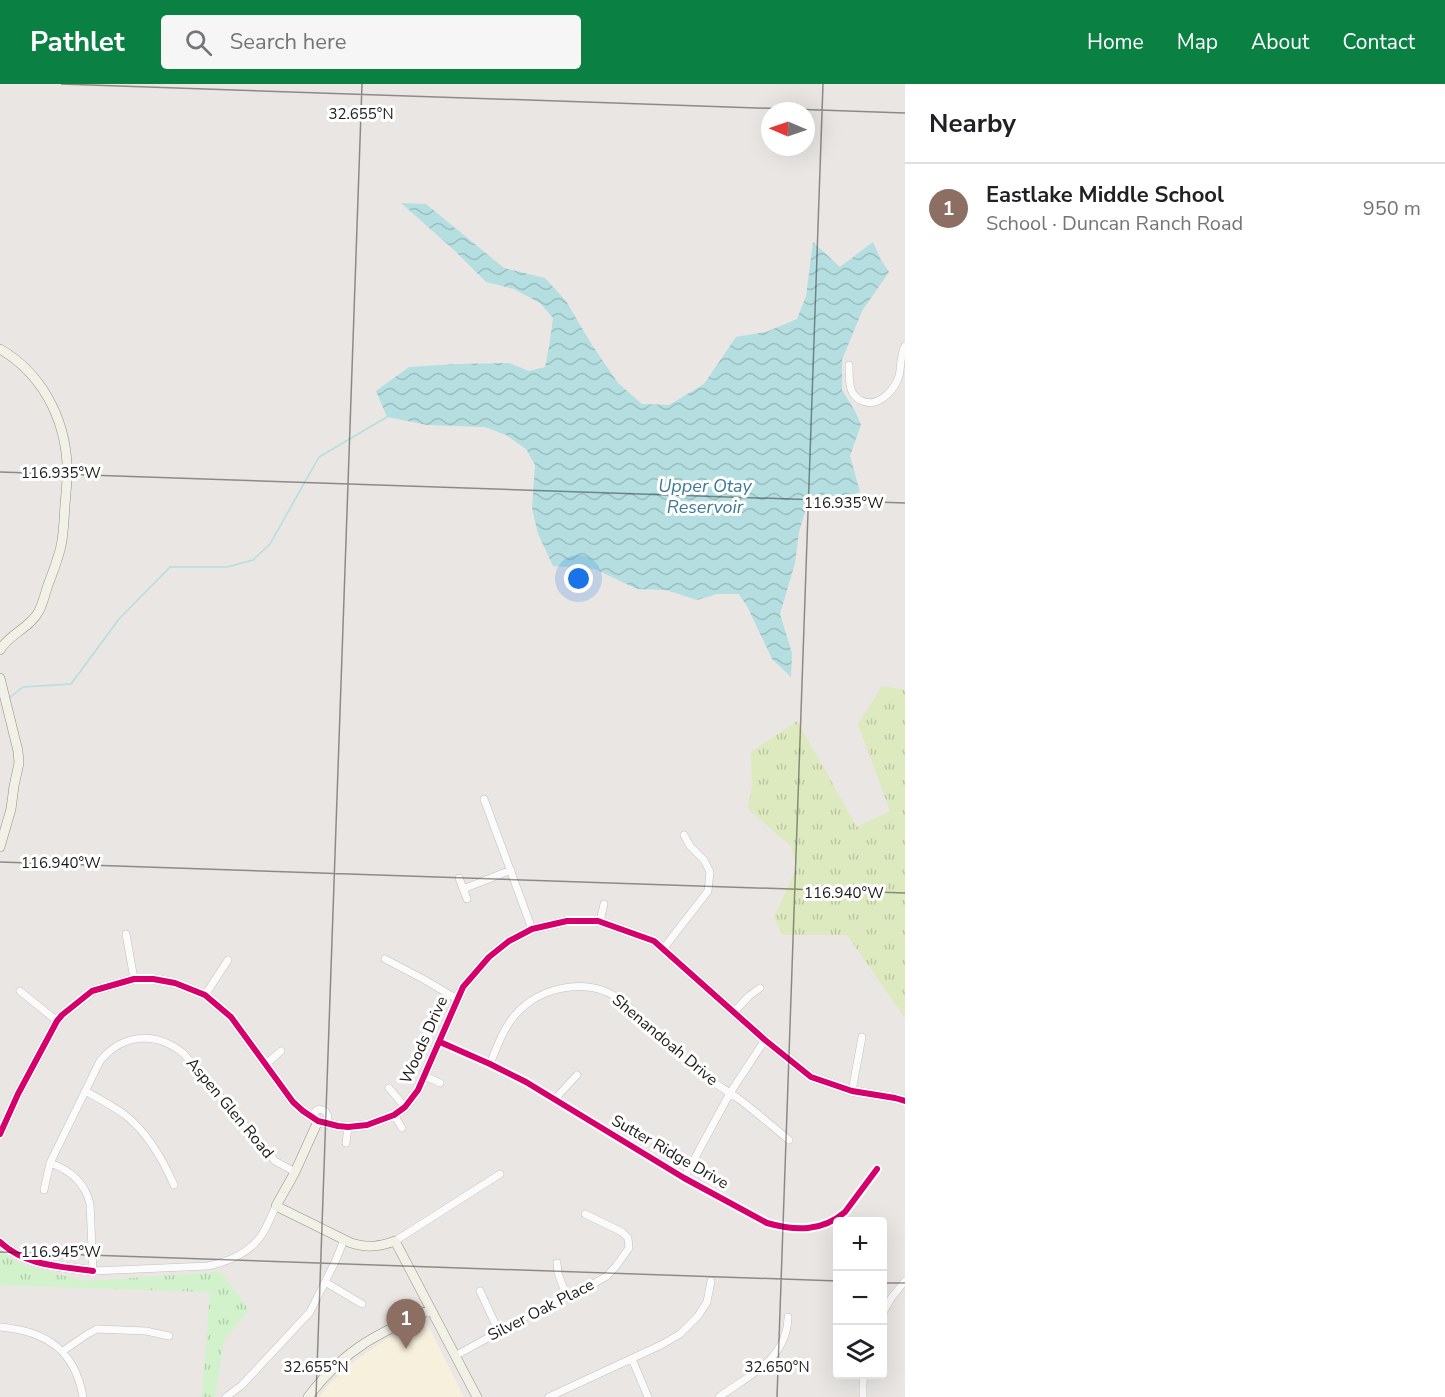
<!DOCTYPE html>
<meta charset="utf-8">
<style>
:root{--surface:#fff;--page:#f6f6f6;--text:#202124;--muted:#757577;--line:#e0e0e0;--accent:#0b8043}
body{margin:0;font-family:"Nunito Sans",sans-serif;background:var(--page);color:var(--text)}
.controls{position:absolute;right:18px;bottom:18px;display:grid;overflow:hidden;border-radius:6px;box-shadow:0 6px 24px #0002}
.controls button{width:54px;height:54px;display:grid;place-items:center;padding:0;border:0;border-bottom:2px solid var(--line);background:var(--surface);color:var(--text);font:30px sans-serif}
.compass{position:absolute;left:761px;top:18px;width:54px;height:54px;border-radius:50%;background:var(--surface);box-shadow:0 6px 24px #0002;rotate:272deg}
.you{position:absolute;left:579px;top:495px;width:21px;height:21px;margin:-15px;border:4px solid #fff;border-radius:50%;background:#1a73e8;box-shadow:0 0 0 9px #1a73e833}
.badge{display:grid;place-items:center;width:39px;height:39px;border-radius:50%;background:var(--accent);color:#fff;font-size:20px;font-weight:700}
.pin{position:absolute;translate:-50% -50px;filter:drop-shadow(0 2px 3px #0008)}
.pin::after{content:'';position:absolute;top:32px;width:21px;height:18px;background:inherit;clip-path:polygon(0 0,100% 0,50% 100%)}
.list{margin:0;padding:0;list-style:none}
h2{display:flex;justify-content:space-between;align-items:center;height:78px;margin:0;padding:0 24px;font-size:26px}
h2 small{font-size:20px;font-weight:400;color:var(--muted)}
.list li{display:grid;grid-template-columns:39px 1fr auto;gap:18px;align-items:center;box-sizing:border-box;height:90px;padding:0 24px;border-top:2px solid var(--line)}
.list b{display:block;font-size:22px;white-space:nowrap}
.list p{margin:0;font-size:20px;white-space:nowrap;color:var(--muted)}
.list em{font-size:20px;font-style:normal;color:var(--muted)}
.icon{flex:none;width:33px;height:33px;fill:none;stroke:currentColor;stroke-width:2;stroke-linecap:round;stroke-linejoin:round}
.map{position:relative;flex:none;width:905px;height:1313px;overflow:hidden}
header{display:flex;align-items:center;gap:36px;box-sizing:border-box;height:84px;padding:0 30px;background:var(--accent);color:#fff}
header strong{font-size:28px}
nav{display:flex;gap:33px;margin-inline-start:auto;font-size:21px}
.search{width:420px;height:54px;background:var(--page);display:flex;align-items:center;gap:15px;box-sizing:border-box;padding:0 21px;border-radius:6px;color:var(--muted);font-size:22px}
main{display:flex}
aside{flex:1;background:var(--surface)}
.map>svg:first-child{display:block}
</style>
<header>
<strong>Pathlet</strong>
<div class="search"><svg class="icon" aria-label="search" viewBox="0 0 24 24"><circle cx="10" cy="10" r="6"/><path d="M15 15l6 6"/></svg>Search here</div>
<nav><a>Home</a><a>Map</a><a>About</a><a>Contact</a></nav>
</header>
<main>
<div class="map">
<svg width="905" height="1313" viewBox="0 0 905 1313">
<defs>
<pattern id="grass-tufts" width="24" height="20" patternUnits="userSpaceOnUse" patternTransform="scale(1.5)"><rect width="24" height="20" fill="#dde9bf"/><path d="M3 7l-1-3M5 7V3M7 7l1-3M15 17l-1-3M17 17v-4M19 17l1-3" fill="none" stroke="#bdc7a4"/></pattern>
<pattern id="park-tufts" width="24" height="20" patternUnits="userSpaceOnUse" patternTransform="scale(1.5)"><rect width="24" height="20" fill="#d2f2cb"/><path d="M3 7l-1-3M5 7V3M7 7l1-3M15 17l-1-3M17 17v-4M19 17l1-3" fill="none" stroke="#b4cfae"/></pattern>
<pattern id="water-waves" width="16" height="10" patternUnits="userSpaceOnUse" patternTransform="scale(1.5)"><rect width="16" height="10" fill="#b4dee0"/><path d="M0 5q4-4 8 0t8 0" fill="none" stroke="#9abec0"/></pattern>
</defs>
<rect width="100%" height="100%" fill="#eae6e3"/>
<path fill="#f6f0dc" d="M426,1237L464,1313H319L329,1300L356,1276L388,1254Z"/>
<path fill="url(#grass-tufts)" d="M882,602L905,606V934L847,851H782L774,833L797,783L791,762L748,725L752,701L751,668L797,637L857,743L890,727L858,640Z"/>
<path fill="url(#park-tufts)" d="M0,1168L21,1180L84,1197L221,1188L249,1226L224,1256L215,1313H202L210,1208L0,1201Z"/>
<path fill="url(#water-waves)" d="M401,119L426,120L504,184L545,194L566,217L592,261L618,299L642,320L669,321L704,300L736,253L766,248L797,235L806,212L813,158L840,183L873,158L881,176L889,188L862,227L842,276V306L855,327L861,341L850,372L860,408L845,414L827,411L806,424L799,448L795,479L780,530L792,569L791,593L772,575L748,524L739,510H717L697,516L666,506L637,505L595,485L553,482L538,450L532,424L535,381L526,365L506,351L485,343L427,341L387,333L376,307L409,283L458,280L509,279L529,287L545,283L549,263L553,234L540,219L514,205L486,198L454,166Z"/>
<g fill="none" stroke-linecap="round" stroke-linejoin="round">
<path stroke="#b4dee0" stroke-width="1.5" d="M8,615L23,603L71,600L119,535L170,483H227L253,476L270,460L319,373L387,333"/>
<g stroke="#c2c1bf" stroke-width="8">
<path id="street" d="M849,281C849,289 849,298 851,305C852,309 856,314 860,316C876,325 892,309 898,295C902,285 899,274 905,262
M484,715L532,845
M459,794L467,815
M463,805L511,786
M600,837L604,820
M126,850L134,895
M663,865L708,807L710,788L704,776L690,762L684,751
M385,875L425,896L457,915
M20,907L57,937
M205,911L228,876
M734,928L749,912L760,904
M440,958L490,980L526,998L684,1094L767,1139C795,1147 822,1148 845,1128L877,1085
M266,980L281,967
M490,980C497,963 503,945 515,931C541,901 591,892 623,918C647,937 666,962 690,981C705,994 723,1004 739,1015C756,1028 772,1042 789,1056
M425,992L440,999
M389,1004L405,1023
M85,1007C98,1014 113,1022 125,1031C147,1048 163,1076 174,1101
M852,1007L862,953
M554,1016L577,991
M394,1031L402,1044
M311,1033L316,1027L319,1025L325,1027L328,1032L327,1040
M346,1059L348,1043
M50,1079C70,1086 85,1098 90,1120L93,1187L208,1182C227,1178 249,1169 261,1152C267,1143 271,1132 276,1122
M684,1094L730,1009L765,956
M44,1106L50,1079L100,977C123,949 157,947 184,970L275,1077L295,1088
M395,1157L500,1090
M557,1179L558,1189L567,1214
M325,1198L362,1220
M480,1207L499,1248
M882,1230L892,1213L905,1197
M0,1243C46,1247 75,1266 83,1313
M63,1267L86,1251L97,1245L146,1247L169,1252
M455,1272L527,1232L591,1201L607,1192L616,1182L629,1164L628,1154L622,1148L585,1130
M632,1275L648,1313
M226,1313L242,1301L310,1228L335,1178L344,1156
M549,1313L661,1261L680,1250L698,1232L707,1218L711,1197
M719,1313C749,1291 787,1276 788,1233
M863,1313V1299L864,1290"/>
</g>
<g stroke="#94917b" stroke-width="10">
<path id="secondary" d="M0,265C41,289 64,332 67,379C68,393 66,407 65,421C64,434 64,448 61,462C58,475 53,488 48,501C45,510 43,519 39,527C30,544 9,550 0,566
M0,594L18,667L19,679L14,702L11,725L0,763
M318,1037L295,1088L276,1122L351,1159C368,1164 378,1163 395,1157L477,1313
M0,1050L18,1010L57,937L62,931L92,907L134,895H153L175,899L205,911L231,933L293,1018L303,1027L318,1037L338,1042L348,1043L367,1041L394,1031L405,1023L418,1006L463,903L489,873L509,857L532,845L567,837H598L654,857L765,956L811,993L852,1007L895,1014L905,1017
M0,1158C25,1182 60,1182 93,1187
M308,1313C324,1292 343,1273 365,1259C385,1246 409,1236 431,1225"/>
</g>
<use href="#street" stroke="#fcfbfb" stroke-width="7"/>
<use href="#secondary" stroke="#f2f1e8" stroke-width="9"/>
<g stroke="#fff" stroke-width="10">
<path id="cycleway" d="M440,958L490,980L526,998L684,1094L767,1139C795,1147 822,1148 845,1128L877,1085
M0,1050L18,1010L57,937L62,931L92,907L134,895H153L175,899L205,911L231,933L293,1018L303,1027L318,1037L338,1042L348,1043L367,1041L394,1031L405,1023L418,1006L463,903L489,873L509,857L532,845L567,837H598L654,857L765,956L811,993L852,1007L895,1014L905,1017
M0,1158C25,1182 60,1182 93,1187"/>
</g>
<use href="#cycleway" stroke="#d6006c" stroke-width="6"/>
</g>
<path fill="none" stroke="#1b1b1b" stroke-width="1.5" stroke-opacity="0.45" d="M61,0L905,29M0,388L905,419M0,778L905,809M0,1168L838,1197M882,1199H905M316,1313L362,0M777,1313L823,0"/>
<g text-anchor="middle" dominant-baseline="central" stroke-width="6" stroke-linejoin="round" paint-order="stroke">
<g font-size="16" fill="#1b1b1b" stroke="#fff">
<text transform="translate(424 956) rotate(-66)">Woods Drive</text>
<text transform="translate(665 956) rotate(40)">Shenandoah Drive</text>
<text transform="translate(230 1024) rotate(50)">Aspen Glen Road</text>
<text transform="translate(670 1068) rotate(30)">Sutter Ridge Drive</text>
<text transform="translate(541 1226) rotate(-27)">Silver Oak Place</text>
</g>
<g font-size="18" font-style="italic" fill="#3c7a96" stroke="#fff">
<text x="705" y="402">Upper Otay<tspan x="705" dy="21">Reservoir</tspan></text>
</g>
</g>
<g font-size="15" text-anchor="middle" fill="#1b1b1b" stroke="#fff" stroke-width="6" stroke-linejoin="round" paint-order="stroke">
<text x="361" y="35">32.655°N</text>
<text x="61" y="394">116.935°W</text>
<text x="844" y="424">116.935°W</text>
<text x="61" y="784">116.940°W</text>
<text x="844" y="814">116.940°W</text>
<text x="61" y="1173">116.945°W</text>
<text x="316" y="1288">32.655°N</text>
<text x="777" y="1288">32.650°N</text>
</g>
</svg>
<div class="controls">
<button>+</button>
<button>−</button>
<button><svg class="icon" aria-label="layers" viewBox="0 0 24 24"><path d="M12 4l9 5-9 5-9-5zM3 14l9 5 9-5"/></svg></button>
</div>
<svg class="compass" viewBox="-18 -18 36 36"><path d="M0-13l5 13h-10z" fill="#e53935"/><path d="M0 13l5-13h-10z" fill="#757577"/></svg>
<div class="you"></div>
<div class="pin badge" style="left:406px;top:1265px;background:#8d6e63">1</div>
</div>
<aside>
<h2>Nearby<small></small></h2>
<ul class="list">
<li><span class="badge" style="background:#8d6e63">1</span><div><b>Eastlake Middle School</b><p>School · Duncan Ranch Road</p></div><em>950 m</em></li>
</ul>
</aside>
</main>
